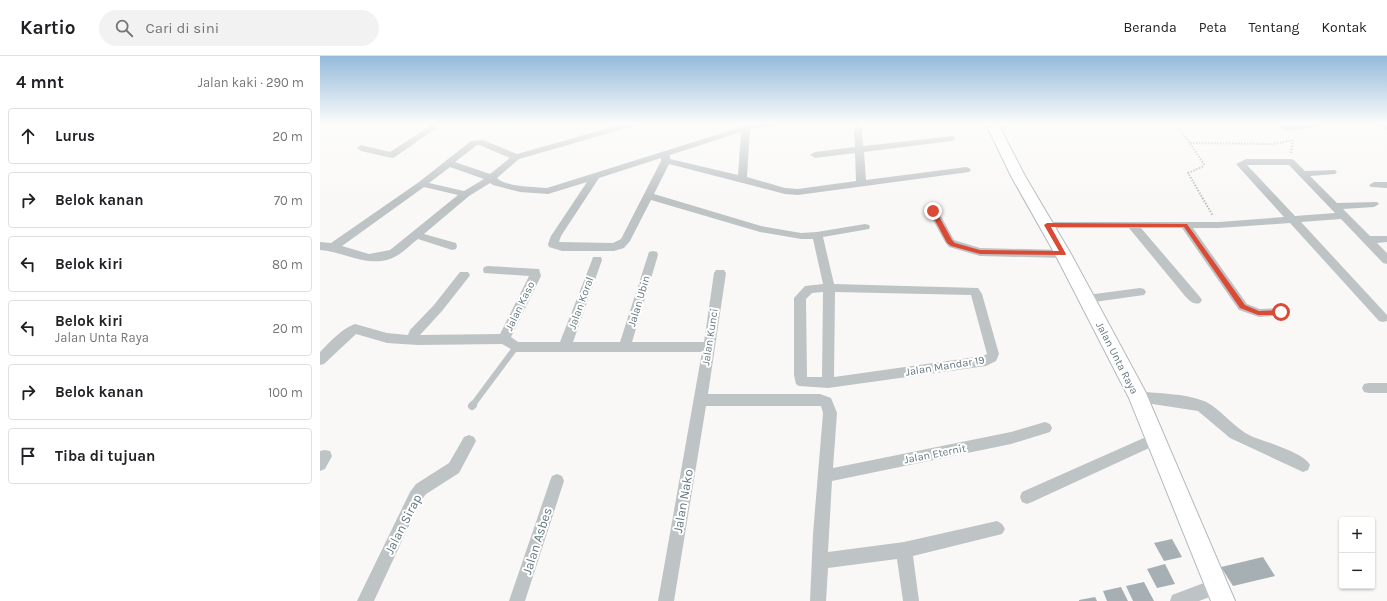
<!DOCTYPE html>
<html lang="id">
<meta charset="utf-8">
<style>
:root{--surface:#fff;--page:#f2f2f2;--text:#202124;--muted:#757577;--line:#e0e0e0}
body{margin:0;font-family:Karla,sans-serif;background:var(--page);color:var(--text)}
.controls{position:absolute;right:12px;bottom:12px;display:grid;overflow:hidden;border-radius:4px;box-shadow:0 1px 3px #0004}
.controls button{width:36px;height:36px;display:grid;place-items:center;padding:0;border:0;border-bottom:1px solid var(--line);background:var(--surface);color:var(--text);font:20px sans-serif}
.stop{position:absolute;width:12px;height:12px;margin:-9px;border:3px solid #da4a35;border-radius:50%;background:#fff}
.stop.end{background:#da4a35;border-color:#fff;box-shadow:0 1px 4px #0008}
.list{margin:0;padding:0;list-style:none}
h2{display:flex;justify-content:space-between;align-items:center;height:52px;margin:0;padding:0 16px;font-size:17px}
h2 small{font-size:13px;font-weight:400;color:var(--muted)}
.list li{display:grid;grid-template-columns:26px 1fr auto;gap:12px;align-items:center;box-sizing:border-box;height:56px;margin:0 8px 8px;padding:0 8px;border:1px solid var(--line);border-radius:4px}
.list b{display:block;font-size:15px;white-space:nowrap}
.list p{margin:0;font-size:13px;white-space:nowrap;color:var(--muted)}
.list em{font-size:13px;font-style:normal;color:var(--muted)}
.icon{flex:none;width:22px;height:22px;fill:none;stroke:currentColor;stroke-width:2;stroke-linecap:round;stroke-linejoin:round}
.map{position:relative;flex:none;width:1067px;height:545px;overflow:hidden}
header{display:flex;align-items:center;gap:24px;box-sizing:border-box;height:56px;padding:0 20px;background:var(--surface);border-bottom:1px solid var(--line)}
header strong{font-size:19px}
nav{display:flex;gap:22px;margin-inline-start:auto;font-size:14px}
.search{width:280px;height:36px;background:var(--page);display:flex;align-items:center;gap:10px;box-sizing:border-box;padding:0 14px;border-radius:22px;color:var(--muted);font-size:15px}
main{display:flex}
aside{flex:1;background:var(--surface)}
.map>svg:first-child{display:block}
</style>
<header>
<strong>Kartio</strong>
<div class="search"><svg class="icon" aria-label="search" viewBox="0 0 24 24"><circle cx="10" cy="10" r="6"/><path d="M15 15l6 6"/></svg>Cari di sini</div>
<nav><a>Beranda</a><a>Peta</a><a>Tentang</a><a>Kontak</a></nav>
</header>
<main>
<aside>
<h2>4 mnt<small>Jalan kaki · 290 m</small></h2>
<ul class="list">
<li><svg class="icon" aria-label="ahead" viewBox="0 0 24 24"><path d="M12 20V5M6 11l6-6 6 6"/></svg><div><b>Lurus</b></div><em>20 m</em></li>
<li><svg class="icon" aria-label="right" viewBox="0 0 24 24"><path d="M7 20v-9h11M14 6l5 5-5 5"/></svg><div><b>Belok kanan</b></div><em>70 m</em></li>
<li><svg class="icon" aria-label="left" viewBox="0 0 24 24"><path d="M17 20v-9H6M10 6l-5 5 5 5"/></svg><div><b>Belok kiri</b></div><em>80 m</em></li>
<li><svg class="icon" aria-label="left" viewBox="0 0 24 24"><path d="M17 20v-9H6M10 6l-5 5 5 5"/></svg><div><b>Belok kiri</b><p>Jalan Unta Raya</p></div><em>20 m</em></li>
<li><svg class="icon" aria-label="right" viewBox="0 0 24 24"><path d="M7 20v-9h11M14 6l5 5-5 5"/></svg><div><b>Belok kanan</b></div><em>100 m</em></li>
<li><svg class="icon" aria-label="arrive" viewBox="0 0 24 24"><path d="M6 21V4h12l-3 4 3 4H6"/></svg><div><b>Tiba di tujuan</b></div></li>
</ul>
</aside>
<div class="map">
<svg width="1067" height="545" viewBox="0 0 1067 545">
<rect width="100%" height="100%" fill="#f9f8f6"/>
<path fill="#a5afb4" d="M852,483L862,501L844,505L834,487Z
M943,501L955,520L913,530L901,511Z
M845,508L855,528L837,532L827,513Z
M824,526L834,545H813L806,530Z
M801,531L808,545H787L783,535Z
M775,541L777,545H759V544Z"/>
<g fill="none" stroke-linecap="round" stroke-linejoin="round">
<g stroke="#b3b9bd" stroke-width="2">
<path id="secondary" d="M666,68H678L705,120L751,198L825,335L915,545H891L809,342L735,198L691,120Z"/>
</g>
<path stroke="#b9bdbf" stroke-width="2" stroke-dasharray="1.5 1.5" stroke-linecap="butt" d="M860,73L884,108L882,111L868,117L893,160
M870,87L953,88L974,84
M971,97L973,83"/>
<path stroke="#bec3c6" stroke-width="6" d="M152,350L196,291"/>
<path stroke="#bec3c6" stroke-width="8" d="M152,350L153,349"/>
<path fill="#bec3c6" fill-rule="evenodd" d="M113,68H122L75,101L72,102L41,95L37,92L41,89L70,96Z
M303,68H315L314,70L199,103L177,122C186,131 214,131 227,132L431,68H454L453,70C445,72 438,71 430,73L427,121L465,132L478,133L536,125L535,97L495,102L490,99L495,96L535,91L534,73L535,71L538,70L542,73L543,90L634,80L635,82L634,84L631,85L544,96L546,124L646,111L649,112L651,114L649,116L478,139L465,138L349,108L334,138L441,170L481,177L497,176L545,168L549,169L550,171L549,173L503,181L514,228L658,232L662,238L679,298L676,305L666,310L508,332L479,330L476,328L474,319V242L485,230L503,228L493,183H481L440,176L331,144L310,185L304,192L294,195H242L229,191L228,188L231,180L267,126L228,138L200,136L173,129L170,127L149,140L104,178L136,187L137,190L136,193L132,194L98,183C91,188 85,195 78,199C53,215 26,196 0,194V186L11,187L99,126L151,85L163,84L197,98ZM421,76L418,119L350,103V99ZM157,89H159L190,102L170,118L135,106ZM341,102V105L301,183L293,187L239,186L241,180L279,122ZM130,111L164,123L144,135L109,127ZM104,131L138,139L70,194L49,198L22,190ZM503,236L502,321H487L486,243L492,237ZM515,236L651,239L667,298L663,300L514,321Z
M959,68H967L969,69L998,68L994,71L967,75L964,74Z
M1059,68H1067V74Z
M926,103H971L974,104L985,115L1015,114L1017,116L1015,118L990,120L1017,147L1057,146L1059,148L1054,151L1023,153L1050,180H1067V186L1057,187L1067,197V208L1063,207L1021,163L981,166L1067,259V265L1063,266L1059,265L970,167L899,172H873L927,248L940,253L961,252L965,253L967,256L965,259L939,261L919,254L862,172H821L880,241L882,244L880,247C873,249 870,245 865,240L809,172H727L722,169L727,166H899L964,161L916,108ZM927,109H969L1015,157L975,160Z
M1054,126H1067V132L1051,131L1049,129Z
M613,152L617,153L634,184L637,185L660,192L743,194L747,195L748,198L747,201L743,202L660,200L629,191L625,186L608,155Z
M333,195L337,196L338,199L312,286H384L394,217L396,214H404L406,217L388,338H500L511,342L517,357L513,412L691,376L725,366L730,368L732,372L730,376L691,388L512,425L508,496L584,486L677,465L682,468L685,473L682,478L593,500L599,545H583L577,503L508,512L506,545H490L493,478L503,357L501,350H386L354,545H338L382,296H196L182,288L98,289L67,287L36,278L4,308L0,309V296C10,286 21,273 35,268L67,277L88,279L90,274L114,249L140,216H148L150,219L148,222L122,255L100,279L180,278L209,220L164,217L163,214L164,211L168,210L219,213L221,220L191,281L198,286H240L272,204L273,201H281L282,204L253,286H300L328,199L329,196Z
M820,232L824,233L826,236L824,239L767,247L763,246L761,243L763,240L767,239Z
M1049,327H1067V337H1049L1044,336L1042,332L1044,328Z
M818,335C839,338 864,337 884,345C899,351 914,372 931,380C945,386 984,396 990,409L988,414L983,416L910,382L878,355L813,345L811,341L813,337Z
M835,377L840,379L842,383L840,387L712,446L707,448L702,446L700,441L702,436Z
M149,379L154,381L156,385L139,417L106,438L100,446L54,545H37L90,436L96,428L129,407L144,381Z
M5,394L10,395L12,400L5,413L0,415V395Z
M237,418L242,420L244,425L205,545H189L230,425L232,420Z
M897,522L903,524L905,530L903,536L879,545H850L852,539Z"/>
<use href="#secondary" fill="#fff" fill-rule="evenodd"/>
</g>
<linearGradient id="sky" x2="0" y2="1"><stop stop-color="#94badb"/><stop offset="0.47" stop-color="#fcfcfb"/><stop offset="1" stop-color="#fcfcfb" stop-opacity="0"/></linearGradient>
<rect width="1067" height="144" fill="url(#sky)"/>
<path fill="#da4a35" d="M613,153L616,155L632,184L635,187L660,194L739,195L724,169L727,167L867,168L925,249L939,255L961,254L964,256L961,259H938L920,252L864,171H731L746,198L745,199L660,198L631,190L627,187L610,155Z"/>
<g text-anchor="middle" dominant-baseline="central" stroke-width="4" stroke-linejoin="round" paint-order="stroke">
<g font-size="11" fill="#657780" stroke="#fff">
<text transform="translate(319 245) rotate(-73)">Jalan Ubin</text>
<text transform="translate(261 247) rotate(-70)">Jalan Koral</text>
<text transform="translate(200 250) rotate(-64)">Jalan Kaso</text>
<text transform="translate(390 281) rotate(-81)">Jalan Kunci</text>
<text transform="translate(797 302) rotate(63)">Jalan Unta Raya</text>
<text transform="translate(625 310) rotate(-9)">Jalan Mandar 19</text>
<text transform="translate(615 398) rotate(-11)">Jalan Eternit</text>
</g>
<g font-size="13" fill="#657780" stroke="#fff">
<text transform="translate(363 445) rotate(-80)">Jalan Nako</text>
<text transform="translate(83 468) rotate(-63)">Jalan Sirap</text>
<text transform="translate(217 485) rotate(-72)">Jalan Asbes</text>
</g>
</g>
</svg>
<div class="controls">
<button>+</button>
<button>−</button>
</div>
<div class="stop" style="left:961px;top:256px"></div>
<div class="stop end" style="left:613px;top:155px"></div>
</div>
</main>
